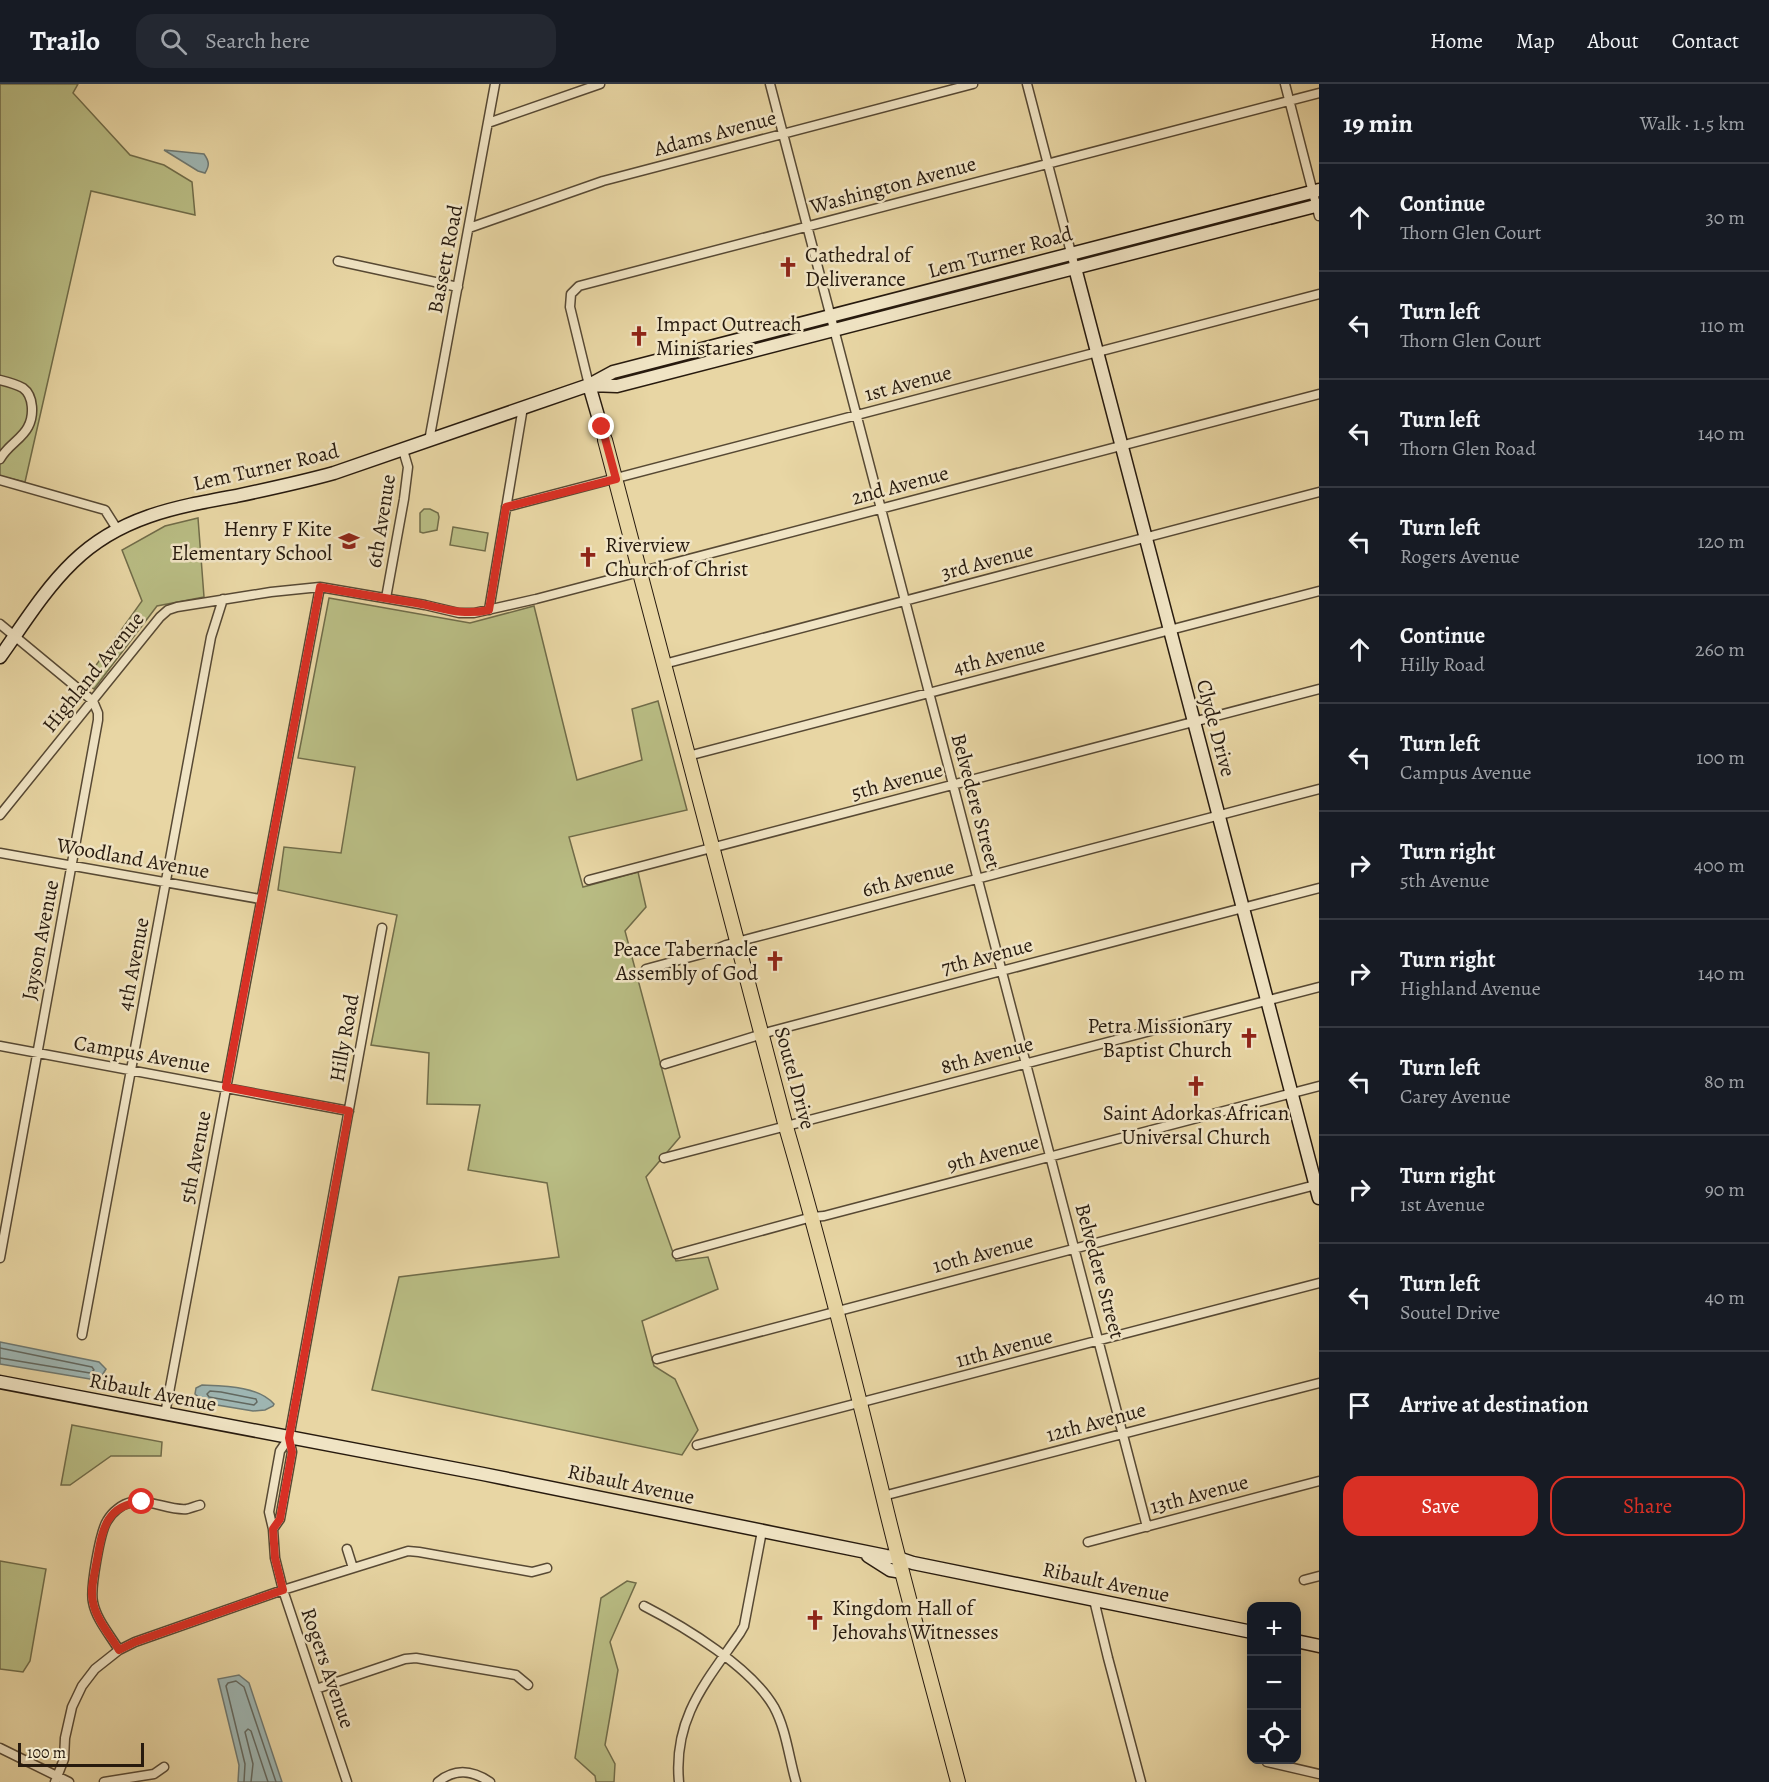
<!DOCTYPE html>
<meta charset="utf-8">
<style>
:root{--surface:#171b24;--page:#242831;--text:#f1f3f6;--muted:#9ea1a6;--line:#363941;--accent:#d93025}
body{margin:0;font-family:Alegreya,serif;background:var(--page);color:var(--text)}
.controls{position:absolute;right:18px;bottom:18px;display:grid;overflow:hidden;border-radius:12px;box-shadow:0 3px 15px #0003}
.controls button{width:54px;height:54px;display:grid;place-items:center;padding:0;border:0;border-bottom:2px solid var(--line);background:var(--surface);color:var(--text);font:30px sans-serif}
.scale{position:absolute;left:18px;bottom:15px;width:126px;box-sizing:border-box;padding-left:6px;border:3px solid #271a0e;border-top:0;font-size:16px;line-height:21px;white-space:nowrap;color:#271a0e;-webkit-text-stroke:4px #f0e4c4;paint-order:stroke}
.stop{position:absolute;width:18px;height:18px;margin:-14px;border:4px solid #d93025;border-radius:50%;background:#fff}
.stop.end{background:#d93025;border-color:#fff;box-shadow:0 2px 6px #0008}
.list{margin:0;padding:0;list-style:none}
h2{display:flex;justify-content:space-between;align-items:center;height:78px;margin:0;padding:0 24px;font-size:26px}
h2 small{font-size:20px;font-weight:400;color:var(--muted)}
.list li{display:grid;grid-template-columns:39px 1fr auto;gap:18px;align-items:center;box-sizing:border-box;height:108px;padding:0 24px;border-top:2px solid var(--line)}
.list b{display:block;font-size:22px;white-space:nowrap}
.list p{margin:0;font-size:20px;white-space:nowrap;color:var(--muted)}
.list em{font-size:20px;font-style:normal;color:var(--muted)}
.actions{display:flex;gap:12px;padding:18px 24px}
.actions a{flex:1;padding:14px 0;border:2px solid var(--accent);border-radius:18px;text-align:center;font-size:21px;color:var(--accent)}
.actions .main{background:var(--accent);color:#fff}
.icon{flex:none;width:33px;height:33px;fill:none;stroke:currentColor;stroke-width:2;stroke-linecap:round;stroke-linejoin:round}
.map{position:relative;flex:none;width:1319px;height:1698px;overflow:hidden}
header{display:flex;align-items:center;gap:36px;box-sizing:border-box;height:84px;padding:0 30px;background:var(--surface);border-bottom:2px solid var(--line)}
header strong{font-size:28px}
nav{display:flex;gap:33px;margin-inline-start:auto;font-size:21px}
.search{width:420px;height:54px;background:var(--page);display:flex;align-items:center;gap:15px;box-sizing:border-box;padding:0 21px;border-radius:18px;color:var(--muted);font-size:22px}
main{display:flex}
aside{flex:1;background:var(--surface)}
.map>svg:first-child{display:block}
</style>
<header>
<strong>Trailo</strong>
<div class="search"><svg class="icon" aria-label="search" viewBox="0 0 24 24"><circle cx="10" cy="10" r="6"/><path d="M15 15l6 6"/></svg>Search here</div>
<nav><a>Home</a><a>Map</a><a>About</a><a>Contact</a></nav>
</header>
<main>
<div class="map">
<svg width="1319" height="1698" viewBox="0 0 1319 1698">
<rect width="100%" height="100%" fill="#e8d6a4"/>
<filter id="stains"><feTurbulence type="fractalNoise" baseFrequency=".00333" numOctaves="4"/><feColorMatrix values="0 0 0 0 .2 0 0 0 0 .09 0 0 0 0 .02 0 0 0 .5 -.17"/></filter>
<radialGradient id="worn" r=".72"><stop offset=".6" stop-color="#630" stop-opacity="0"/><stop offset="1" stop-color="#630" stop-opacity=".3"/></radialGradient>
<path fill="#b9bd84" stroke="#706c49" stroke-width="1.5" d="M0,0H78L73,9L130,71L164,81L192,98L195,131L91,107L25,398L0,392Z
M424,425H430L438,429L439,433L437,446L423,449L420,448V429Z
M198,434L204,513L157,522L94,605L84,598L142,517L122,466L165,442Z
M453,443L488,449L485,467L450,461Z
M329,514L470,539L534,522L577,696L642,676L632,625L658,617L687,726L569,753L583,803L638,788L646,823L625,847L680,1053L646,1093L676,1177L708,1173L718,1205L642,1237L654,1282L675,1295L698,1346L682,1371L372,1306L399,1193L559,1173L547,1099L468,1086L480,1021L427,1020L429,969L371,961L397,831L278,806L284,763L341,769L355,683L298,674Z
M72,1341L162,1358L161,1372H111L70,1401H61Z
M0,1477L46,1485L30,1577L23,1588L0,1585Z
M627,1497L636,1499L610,1558L618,1586L605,1661L615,1680L614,1698H596L595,1692L575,1674L601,1514Z"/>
<path fill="#9eb6b3" stroke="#6e7871" stroke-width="1.5" d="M164,66L204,70C209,77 210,81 205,89L198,87Z
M0,1258L99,1278L106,1285L101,1293L90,1295L0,1280Z
M202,1301C225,1302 258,1302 274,1320L273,1322L265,1326L253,1327L205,1319L195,1310L196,1304Z
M239,1591L249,1599L282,1698H238L239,1681L218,1595Z"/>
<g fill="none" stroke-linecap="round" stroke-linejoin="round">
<path stroke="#626860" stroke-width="1.5" d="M0,1264L92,1283L94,1286L90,1289L0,1274
M210,1307L221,1308L256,1315L257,1318L254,1321L209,1313L207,1310Z
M244,1698L245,1680L226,1602L228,1599L236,1597L244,1603L276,1698
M251,1698L253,1680L245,1648L248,1645L251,1647L268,1698"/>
<g stroke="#574934" stroke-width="11">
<path id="street" d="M770,0L1147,1443
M1027,0L1075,184
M1285,0L1319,132
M488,39L600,0
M469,144L603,97L973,0
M338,177L458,203
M0,296C8,298 16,300 23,304C34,312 34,332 28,343C22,355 8,361 0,375
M589,301L570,223L571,210L579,202L1319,9
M429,357L495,0
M0,396L105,426L117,445
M506,423L1319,210
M386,514L404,415L408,383L403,366
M489,526L523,323
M0,540L93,617L98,629V636L0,1174
M664,580L1319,408
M688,672L1319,507
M0,731L160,533L168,526L177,523L271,508L320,503L425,521L459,529H474L536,515L1319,310
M0,769L260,815
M589,796L1319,605
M646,885L709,868L726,861L748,855L1319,705
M0,962L349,1027
M665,980L772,947L1319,804
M664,1074L1319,903
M677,1170L812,1133L824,1132L1319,1002
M82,1251L211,553L223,515
M657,1275L1319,1100
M165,1330L320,503
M289,1354L280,1367L269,1428L273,1445L275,1474L283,1506L347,1698
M697,1361L1319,1199
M883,1412L1319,1299
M273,1445L280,1435L292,1368L289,1354L382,844
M1088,1458L1319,1397
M347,1465L353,1484
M1304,1496L1319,1492
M1094,1516L1108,1574L1141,1698
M644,1522C685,1543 751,1583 774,1623C786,1645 789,1674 796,1698
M119,1566C110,1551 96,1535 93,1518C90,1505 100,1448 107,1437C112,1428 122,1420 132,1418C150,1415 170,1427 187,1425C191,1424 196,1422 200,1421
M316,1605L405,1575L416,1574L516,1591L528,1601
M0,1664L69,1698
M1267,1678L1319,1690
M55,1698L64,1675L65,1654L72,1623L82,1602L95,1585L119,1566L135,1558L283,1506L408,1467L419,1468L532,1488L547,1484
M104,1698L154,1690L164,1683
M438,1698C455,1684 472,1686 490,1698
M679,1698C673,1634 706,1598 740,1549L744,1542L762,1447"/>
</g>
<g stroke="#271a0e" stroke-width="15">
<path id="secondary" d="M1075,184L1319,1114
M589,301L605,356
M590,301L617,302L1319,121
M0,573C23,541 44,506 73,478C119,433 175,423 236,412C269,405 302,398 334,389L589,301L613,288L1319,106
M0,1298L483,1390L886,1472L898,1474L913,1479L1252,1548
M868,1472L890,1486L902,1488
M1296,1557L1319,1562"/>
</g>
<g stroke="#271a0e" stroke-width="16">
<path id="primary" d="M605,356L786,1043C822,1166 853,1289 883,1412C906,1508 933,1603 958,1698"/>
</g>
<use href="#street" stroke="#f0e4c4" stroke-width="8"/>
<use href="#secondary" stroke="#f0e4c4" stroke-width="12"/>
<use href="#primary" stroke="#e8d6a4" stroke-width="14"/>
</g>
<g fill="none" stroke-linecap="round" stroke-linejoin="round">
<path stroke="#d93025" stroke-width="8" d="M142,1418C103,1421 102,1450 96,1481C94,1493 90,1506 93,1518C96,1535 110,1551 119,1566L135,1558L283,1506L275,1474L273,1445L280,1435L292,1368L289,1354L349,1027L226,1003L320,503C352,509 384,514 416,519C444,524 461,532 489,526L506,423L616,395L602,343"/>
</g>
<defs>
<g id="church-bare" transform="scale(1.62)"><path d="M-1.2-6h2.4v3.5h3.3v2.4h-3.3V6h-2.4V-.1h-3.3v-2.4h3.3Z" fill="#8f2418" stroke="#f0e4c4" stroke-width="2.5" paint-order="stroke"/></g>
<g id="school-bare" transform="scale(1.62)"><path d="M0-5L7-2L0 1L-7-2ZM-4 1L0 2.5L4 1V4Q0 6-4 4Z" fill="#8f2418" stroke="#f0e4c4" stroke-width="2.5" paint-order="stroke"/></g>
</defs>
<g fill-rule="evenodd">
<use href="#church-bare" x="788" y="183"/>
<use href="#church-bare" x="639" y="252"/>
<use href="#school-bare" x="349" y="457"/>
<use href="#church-bare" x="588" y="473"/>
<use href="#church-bare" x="775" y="877"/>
<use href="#church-bare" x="1249" y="954"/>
<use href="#church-bare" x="1196" y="1002"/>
<use href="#church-bare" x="815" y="1536"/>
</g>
<g text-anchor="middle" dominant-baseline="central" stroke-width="5" stroke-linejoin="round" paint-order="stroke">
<g font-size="21" fill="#271a0e" stroke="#f0e4c4">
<text transform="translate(715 49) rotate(-15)">Adams Avenue</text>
<text transform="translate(893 101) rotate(-15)">Washington Avenue</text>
<text transform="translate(1000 168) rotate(-15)">Lem Turner Road</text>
<text transform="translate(445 175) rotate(-79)">Bassett Road</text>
<text transform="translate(908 299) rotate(-15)">1st Avenue</text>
<text transform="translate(266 383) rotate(-13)">Lem Turner Road</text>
<text transform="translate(900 401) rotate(-15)">2nd Avenue</text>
<text transform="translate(381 437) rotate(-81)">6th Avenue</text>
<text transform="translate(987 477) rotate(-15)">3rd Avenue</text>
<text transform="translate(999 572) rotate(-15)">4th Avenue</text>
<text transform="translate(93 588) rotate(-51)">Highland Avenue</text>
<text transform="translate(1216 644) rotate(75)">Clyde Drive</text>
<text transform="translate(897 697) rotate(-15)">5th Avenue</text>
<text transform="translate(976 717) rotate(75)">Belvedere Street</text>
<text transform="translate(133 774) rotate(10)">Woodland Avenue</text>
<text transform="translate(908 794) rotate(-15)">6th Avenue</text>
<text transform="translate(40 856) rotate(-79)">Jayson Avenue</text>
<text transform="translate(987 872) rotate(-15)">7th Avenue</text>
<text transform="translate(133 880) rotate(-79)">4th Avenue</text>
<text transform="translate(344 954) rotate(-80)">Hilly Road</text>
<text transform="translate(142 970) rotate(10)">Campus Avenue</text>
<text transform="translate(987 971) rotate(-15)">8th Avenue</text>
<text transform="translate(795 994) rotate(75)">Soutel Drive</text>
<text transform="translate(993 1069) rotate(-15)">9th Avenue</text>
<text transform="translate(195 1073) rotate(-79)">5th Avenue</text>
<text transform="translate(983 1169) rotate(-15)">10th Avenue</text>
<text transform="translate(1100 1187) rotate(75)">Belvedere Street</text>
<text transform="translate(1004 1264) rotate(-15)">11th Avenue</text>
<text transform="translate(153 1308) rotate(11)">Ribault Avenue</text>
<text transform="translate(1096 1338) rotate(-15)">12th Avenue</text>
<text transform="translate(631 1400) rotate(12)">Ribault Avenue</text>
<text transform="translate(1199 1410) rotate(-15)">13th Avenue</text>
<text transform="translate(1106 1498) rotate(12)">Ribault Avenue</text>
<text transform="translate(328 1584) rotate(71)">Rogers Avenue</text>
</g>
<g font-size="21" fill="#271a0e" stroke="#f0e4c4" text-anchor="start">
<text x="805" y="171">Cathedral of<tspan x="805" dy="24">Deliverance</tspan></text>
<text x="656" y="240">Impact Outreach<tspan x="656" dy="24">Ministaries</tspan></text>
<text x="332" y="445" text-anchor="end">Henry F Kite<tspan x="332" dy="24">Elementary School</tspan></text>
<text x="605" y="461">Riverview<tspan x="605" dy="24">Church of Christ</tspan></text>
<text x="758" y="865" text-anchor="end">Peace Tabernacle<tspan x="758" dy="24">Assembly of God</tspan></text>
<text x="1232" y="942" text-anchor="end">Petra Missionary<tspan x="1232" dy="24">Baptist Church</tspan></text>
<text x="1196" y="1029" text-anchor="middle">Saint Adorkas African<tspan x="1196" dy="24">Universal Church</tspan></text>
<text x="832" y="1524">Kingdom Hall of<tspan x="832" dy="24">Jehovahs Witnesses</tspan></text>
</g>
</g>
<rect width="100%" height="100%" filter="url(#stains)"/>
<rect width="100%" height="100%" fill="url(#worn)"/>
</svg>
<div class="controls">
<button>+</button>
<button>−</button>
<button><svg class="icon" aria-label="locate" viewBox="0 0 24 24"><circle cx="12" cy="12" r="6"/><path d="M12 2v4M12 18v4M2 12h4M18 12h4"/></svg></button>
</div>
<div class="scale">100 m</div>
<div class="stop" style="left:142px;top:1418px"></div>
<div class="stop end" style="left:602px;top:343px"></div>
</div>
<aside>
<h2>19 min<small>Walk · 1.5 km</small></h2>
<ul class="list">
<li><svg class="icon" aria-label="ahead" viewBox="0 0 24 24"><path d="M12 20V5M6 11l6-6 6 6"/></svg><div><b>Continue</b><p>Thorn Glen Court</p></div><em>30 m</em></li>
<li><svg class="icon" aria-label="left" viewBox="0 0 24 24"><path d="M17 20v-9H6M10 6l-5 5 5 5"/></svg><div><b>Turn left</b><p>Thorn Glen Court</p></div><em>110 m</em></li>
<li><svg class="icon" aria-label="left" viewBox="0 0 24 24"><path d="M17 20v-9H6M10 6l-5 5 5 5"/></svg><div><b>Turn left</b><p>Thorn Glen Road</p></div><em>140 m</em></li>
<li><svg class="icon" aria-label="left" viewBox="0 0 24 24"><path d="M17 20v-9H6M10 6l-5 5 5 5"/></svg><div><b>Turn left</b><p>Rogers Avenue</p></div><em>120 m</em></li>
<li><svg class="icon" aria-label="ahead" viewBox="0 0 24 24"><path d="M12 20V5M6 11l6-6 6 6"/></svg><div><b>Continue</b><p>Hilly Road</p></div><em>260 m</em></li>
<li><svg class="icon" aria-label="left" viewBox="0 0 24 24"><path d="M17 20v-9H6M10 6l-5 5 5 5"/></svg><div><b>Turn left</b><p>Campus Avenue</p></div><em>100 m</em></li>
<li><svg class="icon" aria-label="right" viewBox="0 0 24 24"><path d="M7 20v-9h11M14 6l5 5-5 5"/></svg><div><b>Turn right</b><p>5th Avenue</p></div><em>400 m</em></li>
<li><svg class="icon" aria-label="right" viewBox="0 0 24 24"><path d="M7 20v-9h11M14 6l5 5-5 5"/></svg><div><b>Turn right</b><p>Highland Avenue</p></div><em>140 m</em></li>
<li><svg class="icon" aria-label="left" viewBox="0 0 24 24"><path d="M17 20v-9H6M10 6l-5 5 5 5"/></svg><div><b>Turn left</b><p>Carey Avenue</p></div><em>80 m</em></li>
<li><svg class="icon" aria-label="right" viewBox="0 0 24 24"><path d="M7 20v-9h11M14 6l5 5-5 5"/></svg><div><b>Turn right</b><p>1st Avenue</p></div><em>90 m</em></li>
<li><svg class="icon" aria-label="left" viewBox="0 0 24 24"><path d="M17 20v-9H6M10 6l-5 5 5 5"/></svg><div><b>Turn left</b><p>Soutel Drive</p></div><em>40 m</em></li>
<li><svg class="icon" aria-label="arrive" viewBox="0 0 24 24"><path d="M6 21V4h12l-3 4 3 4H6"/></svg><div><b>Arrive at destination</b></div></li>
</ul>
<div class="actions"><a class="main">Save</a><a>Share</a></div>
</aside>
</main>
